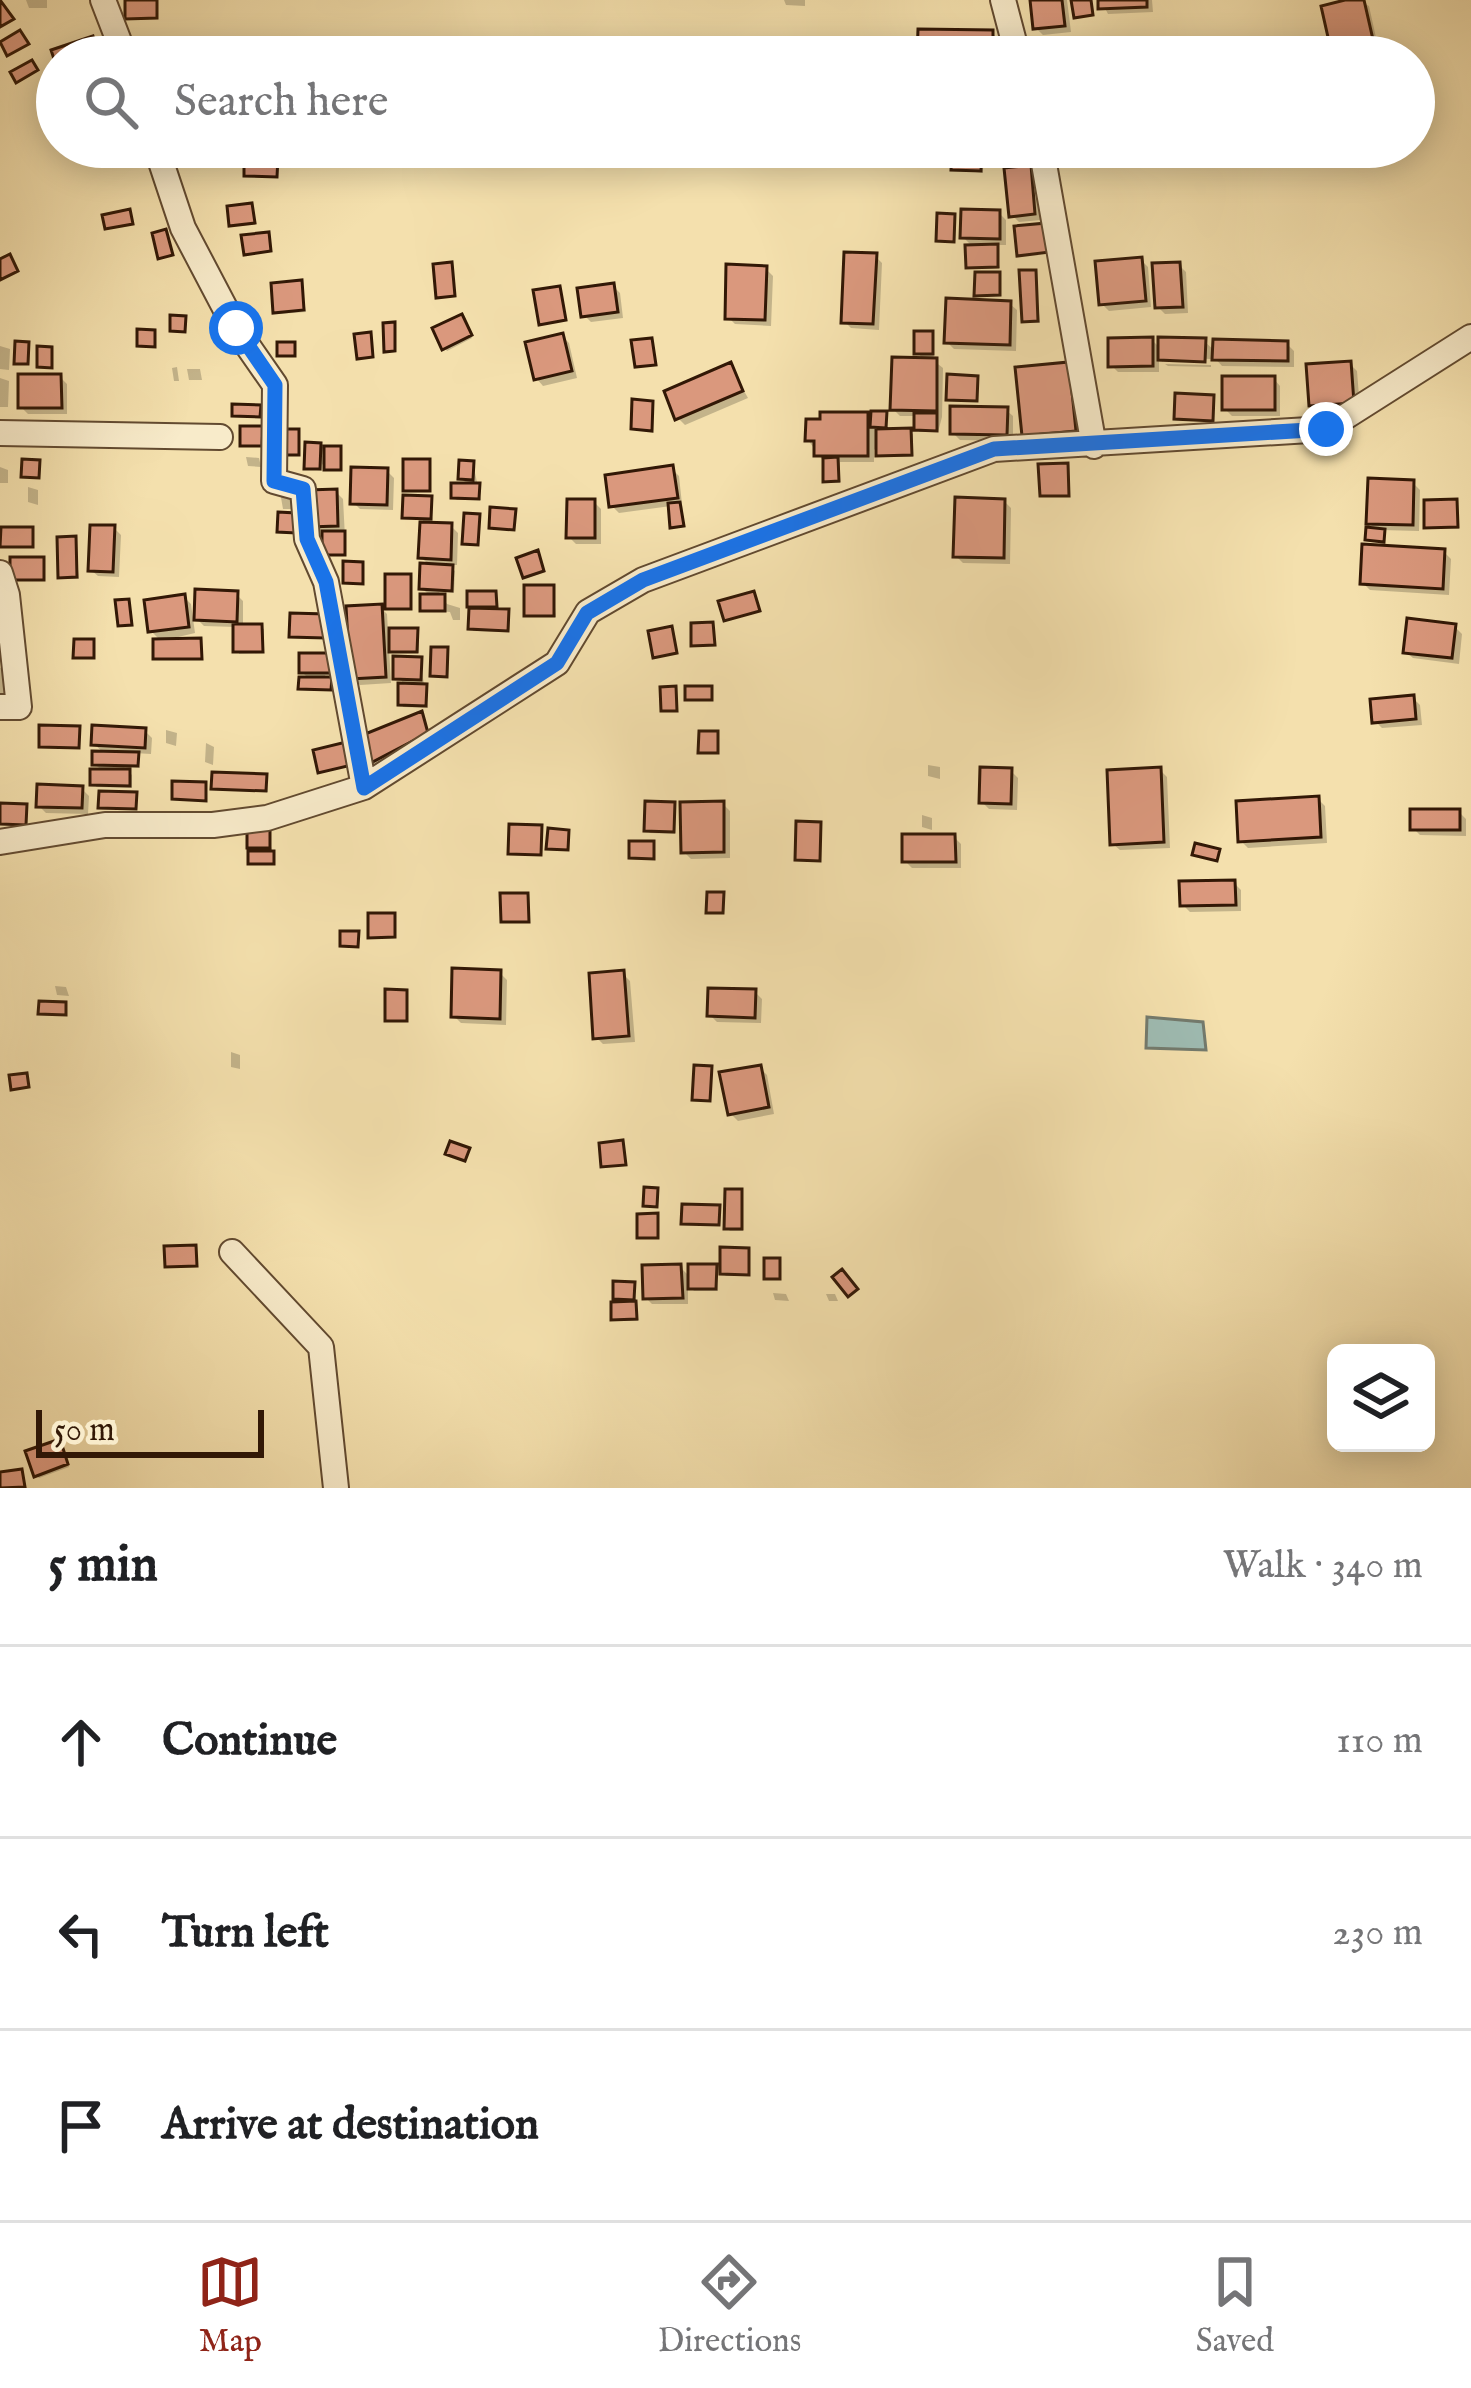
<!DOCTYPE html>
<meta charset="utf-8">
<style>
:root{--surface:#fff;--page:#f2f2f2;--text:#202124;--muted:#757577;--line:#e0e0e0;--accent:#8f2418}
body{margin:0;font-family:"IM FELL English",serif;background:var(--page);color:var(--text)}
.controls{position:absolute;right:36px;bottom:36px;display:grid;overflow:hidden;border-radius:18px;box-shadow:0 6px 30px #0003}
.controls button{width:108px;height:108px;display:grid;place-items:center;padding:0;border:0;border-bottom:3px solid var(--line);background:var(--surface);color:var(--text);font:60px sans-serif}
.scale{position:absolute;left:36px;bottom:30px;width:228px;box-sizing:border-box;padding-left:12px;border:6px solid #321806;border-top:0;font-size:33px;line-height:42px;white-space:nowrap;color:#321806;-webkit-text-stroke:9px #f8ebca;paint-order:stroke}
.stop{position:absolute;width:36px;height:36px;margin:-27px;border:9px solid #1a73e8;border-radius:50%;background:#fff}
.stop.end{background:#1a73e8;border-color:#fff;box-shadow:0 3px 12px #0008}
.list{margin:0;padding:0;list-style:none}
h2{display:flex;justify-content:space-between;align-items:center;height:156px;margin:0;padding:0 48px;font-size:51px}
h2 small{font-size:39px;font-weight:400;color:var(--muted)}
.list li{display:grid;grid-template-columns:78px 1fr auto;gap:36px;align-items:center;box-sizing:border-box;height:192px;padding:0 48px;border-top:3px solid var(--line)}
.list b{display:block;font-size:45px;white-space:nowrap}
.list em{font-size:39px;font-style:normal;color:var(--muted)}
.icon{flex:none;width:66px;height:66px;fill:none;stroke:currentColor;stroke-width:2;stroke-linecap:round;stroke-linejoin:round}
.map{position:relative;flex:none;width:1471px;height:1488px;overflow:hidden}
.search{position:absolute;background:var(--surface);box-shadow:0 6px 30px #0003;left:36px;right:36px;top:36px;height:132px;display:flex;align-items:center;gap:30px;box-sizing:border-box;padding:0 42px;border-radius:66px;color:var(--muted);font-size:45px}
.sheet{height:732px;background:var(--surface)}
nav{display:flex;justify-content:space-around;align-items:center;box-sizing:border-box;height:168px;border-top:3px solid var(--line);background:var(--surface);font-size:33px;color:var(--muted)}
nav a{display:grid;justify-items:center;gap:6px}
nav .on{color:var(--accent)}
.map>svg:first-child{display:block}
</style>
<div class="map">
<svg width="1471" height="1488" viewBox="0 0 1471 1488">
<rect width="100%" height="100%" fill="#f4e0ad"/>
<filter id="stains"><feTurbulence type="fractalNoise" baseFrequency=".00167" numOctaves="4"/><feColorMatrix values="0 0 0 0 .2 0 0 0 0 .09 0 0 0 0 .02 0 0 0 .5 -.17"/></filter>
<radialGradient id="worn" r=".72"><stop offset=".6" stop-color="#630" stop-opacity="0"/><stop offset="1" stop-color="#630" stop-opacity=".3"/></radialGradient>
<path fill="#9ebbb2" stroke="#737a6d" stroke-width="3" d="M1147,1017L1203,1022L1206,1050L1146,1048Z"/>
<path fill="#0003" d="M26,0H47V8H29Z
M784,0H805V6L786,5Z
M1033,0H1067L1071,32L1043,35L1036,28Z
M1101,0H1152L1153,12L1108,14Z
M1358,0L1369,6L1379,51L1339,57L1335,53Z
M992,33L999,40V57H920Z
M238,147H271V151H241Z
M330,147H367L368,154H337Z
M981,150L983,173L955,169Z
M1030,168L1037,175L1041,220L1019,222L1012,215Z
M999,213L1006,220V245H994L1000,268L971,269L974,248L963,237Z
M875,256L882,263L879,330L851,328L844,321Z
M1141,260L1148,267L1151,307L1109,311L1102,304Z
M1179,265L1186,272L1188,313L1165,314L1158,307Z
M766,269L773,276L771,326L735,324L728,317Z
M1035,273L1040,323H1028L1025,321Z
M301,284L306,312L278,314L276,311Z
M613,286L620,293L623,318L591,322L584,315Z
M1010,304L1017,310L1016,351L954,349L947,342Z
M464,320L472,338L447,351L445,348Z
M932,334L934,361L943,368L942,417L938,432H919L917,416H900L893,409L925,361L917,352Z
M562,336L569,343L577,378L543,386L537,379Z
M1152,340L1161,349L1204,341L1216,352L1287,344L1294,351V367L1222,366L1211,354V359L1163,357V362L1159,358V372H1118L1111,365Z
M0,346L10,349L9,370L0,369Z
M1165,364L1211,365V367L1168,366Z
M1350,364L1357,371L1360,409L1319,412L1312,405Z
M1068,365L1081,437L1032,442Z
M730,366L748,398L685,425L678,418Z
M177,367L179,381H174L172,368Z
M187,369H200L202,380H189Z
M60,377L67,384V414H28L21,407Z
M0,378L9,381L8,407H0Z
M1274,379L1280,386V416H1232L1225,409Z
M1212,398L1214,422L1177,418Z
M1006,410L1013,416V441L960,440L953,433Z
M886,414L888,431L913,434V457H882L874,449V462H840V483H829L824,462L808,440L867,415L875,423Z
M320,446L342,452V471H330L322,464V471L307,468Z
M246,457L259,458L261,467L248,466Z
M473,464L481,500H456L469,486L461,478Z
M0,467L8,470V483H0Z
M672,469L679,476L684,523L673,524L671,506L619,513L612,506Z
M387,471L394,478L393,510L360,509L353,502Z
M1413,483L1420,490L1419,531L1381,530L1385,543L1371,542L1378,532L1369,523Z
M28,487L38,490V505L28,502Z
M280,492H297L300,509H283Z
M336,492L343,499L346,556H328L325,532L311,525Z
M430,499L433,525L451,526L458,533L457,565H449L455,571L454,593L439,592L447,604L460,608V620H453L450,612L423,610L431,597L422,588L431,567L421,557L423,520L405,517Z
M1004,501L1011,508L1010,564L963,563L956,556Z
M594,502L601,509V544H576L569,537Z
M1456,502L1459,529L1427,527Z
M114,528L121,535L119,577L98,576L91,570Z
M75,539L79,579H64L61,577Z
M1444,552L1451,559L1449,595L1370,590L1363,583Z
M553,588L556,617H530L527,615Z
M236,594L243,601V627L264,629V653L239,654L236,627L204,626L197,619Z
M470,594H495L498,612L510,615L509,632L473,631Z
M184,597L191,604L195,633L161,641L151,631Z
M380,607L387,614L388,631L419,634V653L389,648L391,683L360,685L353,678Z
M1455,627L1462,634L1459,664L1413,658L1406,652Z
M200,641L203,660L156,658Z
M333,656L335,675H325L333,691L304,690L310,680L302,672Z
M420,660L428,708L403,707L402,681L392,674Z
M3,667L13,704L0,706V668Z
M1413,698L1420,705L1422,725L1382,728L1375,721Z
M421,715L434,740L374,772L368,765Z
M166,730L177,733L176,746L166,743Z
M145,731L152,738L151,754L134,753L140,768L124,767L132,775V788L96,787L103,772L95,764L105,754L94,744Z
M206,743L214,747L213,765L205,762Z
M928,765L940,767V779L928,776Z
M1160,770L1167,777L1170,848L1120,850L1113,844Z
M1011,771L1018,778L1017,810L989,809L982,802Z
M266,777L268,792L214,788Z
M82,789L89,796L88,814L46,813L39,806Z
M1318,799L1325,806L1327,843L1248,848L1241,841Z
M723,804L730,811V858L691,859L684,852Z
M674,805L675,834L650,833L647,830Z
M1459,812L1466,819V836L1420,835L1413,828Z
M922,815L932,818V830L922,827Z
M268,832L275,865H253L257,854L250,847Z
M954,837L961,844V868H912L905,861Z
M1234,883L1241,890V911L1190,912L1183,905Z
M500,973L507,980L506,1025L461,1023L454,1016Z
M623,974L630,981L635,1042L603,1044L596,1037Z
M55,986L66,987L69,996L57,995Z
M755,992L762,999L761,1023L717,1022L710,1015Z
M231,1052L240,1055V1069L231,1067Z
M760,1068L767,1075L774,1114L738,1121L731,1114Z
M741,1192L743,1231H730L727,1228Z
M748,1251L750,1276H726L723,1273Z
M680,1267L691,1278L715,1267L718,1291H694L688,1284V1304H652L646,1298Z
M634,1285L638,1321H617L623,1305L616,1298Z
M773,1293L786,1294L789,1301L775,1300Z
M826,1294H835L838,1301H829Z
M62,1445L69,1467L39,1478L36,1475Z"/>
<path fill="#da987d" stroke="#321806" stroke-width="3" d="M0,0L14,19L0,27Z
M125,0H157V18L125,19Z
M1030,0H1062L1065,26L1033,29Z
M1071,0H1091L1093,15L1074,18Z
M1098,0H1147V7L1098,9Z
M1345,0H1364L1374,44L1332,55L1321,6Z
M918,29L993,30V57H917Z
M20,30L29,44L7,56L0,42Z
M93,36L100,57H57V68L51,50Z
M233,51L278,52V57H233Z
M32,60L38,70L16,83L10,72Z
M952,147H982L981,171L951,170Z
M244,156L278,157L277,177L244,176Z
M1031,165L1035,214L1009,217L1004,168Z
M252,203L255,223L229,226L227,206Z
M130,209L133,224L105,229L102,215Z
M961,209L1000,210V239L960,238Z
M937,213L955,214L954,242L936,241Z
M1047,223L1050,252L1017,256L1014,226Z
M166,229L173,255L158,259L152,233Z
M269,232L271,251L244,255L241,235Z
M998,244V267L966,268L965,245Z
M844,252L877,253L873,324L841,323Z
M10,254L18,271L0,280V259Z
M1142,257L1146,301L1099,305L1095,261Z
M452,262L455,296L436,298L433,264Z
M1180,262L1183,307L1155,308L1152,263Z
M726,264L767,266L765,320L725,319Z
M1019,270H1036L1038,321L1022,322Z
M975,272H1000V295L974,296Z
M302,280L304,310L273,313L271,283Z
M614,283L618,312L581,317L577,288Z
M560,286L566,320L539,325L533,290Z
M946,298L1011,301L1010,345L944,343Z
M462,314L472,335L442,350L432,328Z
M170,315L186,316L185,332L170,331Z
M395,322V351L384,352L383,323Z
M137,329L155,330V347L137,346Z
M914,331H933V354H914Z
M371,332L373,357L357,359L354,334Z
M563,333L572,371L534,380L525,342Z
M1153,337V366L1108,367V338Z
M1158,337L1206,338L1205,362L1158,360Z
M652,338L656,365L635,367L631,340Z
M1213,339L1288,341V361L1212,360Z
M15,341L29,342L28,364H14Z
M277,342H295V356H277Z
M37,346L52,347V368L37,367Z
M892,357L937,358V411L890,410Z
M1351,361L1354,403L1309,406L1306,364Z
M731,362L743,391L675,420L664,391Z
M1069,362L1076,431L1022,436L1015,367Z
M18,374H61L62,408H18Z
M947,374L978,376L977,401L946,400Z
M1222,376H1275V410H1222Z
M1175,393L1214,395L1213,421L1174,419Z
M632,399L653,401L652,431L631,429Z
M232,404L261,405L260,417L232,416Z
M950,406L1008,407L1007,435L950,434Z
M871,411H887L886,428L870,427Z
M820,412H868V456H814V441H805L806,419H820Z
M914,413H937V431L914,430Z
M240,426H263L262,446H240Z
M911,428L912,455L876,456V429Z
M281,429H299V455H282Z
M305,442L321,443L320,469H304Z
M324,446H341V470H324Z
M838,457L839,481L823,482V458Z
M22,459L40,460L39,478L21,477Z
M403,459H430V491H403Z
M459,460L474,461L473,480L458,479Z
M1068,463L1069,496H1040L1038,464Z
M673,465L678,498L609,507L605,475Z
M351,467L388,468L387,505L350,504Z
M1368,478L1414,480L1413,525L1366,524Z
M451,483H480L479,499L451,498Z
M337,489L338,526L308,527V490Z
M403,495L432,496L431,519L402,518Z
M955,497L1005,499L1004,558L953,557Z
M567,499H595V538H566Z
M1457,499L1458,527L1424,528V500Z
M680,502L684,526L670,528L668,503Z
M490,507L516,509L514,530L489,528Z
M278,512L296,513V533L277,532Z
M464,513L480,514L478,545L462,544Z
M420,522L452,523L451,560L418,558Z
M90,525H115L113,572L88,571Z
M1,527H33V547H0Z
M1366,527L1385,529L1384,542L1365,540Z
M322,531H345V555H322Z
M76,536L77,577L58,578L57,537Z
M1362,544L1445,549L1443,589L1360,584Z
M538,550L544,571L523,578L516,558Z
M10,557H44V580H10Z
M343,561L363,562V584L343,583Z
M420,563L453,565L452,591L419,589Z
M385,574H411V609H385Z
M524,585H554V616H524Z
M195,589L238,591L237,622L194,620Z
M467,591H496L497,607H467Z
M754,591L760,611L724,621L718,601Z
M185,594L189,627L148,632L144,600Z
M420,594H445V611H420Z
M129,599L132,625L118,626L115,600Z
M382,604L386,677L350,679L346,606Z
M469,608L509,609L508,631L468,629Z
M290,613L326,614L325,638L289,637Z
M1407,618L1456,624L1452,658L1403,653Z
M713,622L715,645L691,646V623Z
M233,624H262L263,652H233Z
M672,626L677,653L653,658L648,631Z
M389,628H418L417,652H389Z
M201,638L202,659H153V639Z
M74,639H94V658H73Z
M431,647H448L447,677L430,676Z
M299,653H334V673H299Z
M393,656L422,657L421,680L393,679Z
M299,677H332L331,690L298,689Z
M398,683L427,684L426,706L398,705Z
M676,686L677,711H661L660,687Z
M685,686H712V700H685Z
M1414,695L1416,719L1372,723L1370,699Z
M422,711L428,733L365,766V734Z
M39,725L80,726L79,748L39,747Z
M92,725L146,728L145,748L91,745Z
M699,731H718V753H698Z
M346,742L352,765L318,773L313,750Z
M92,751L139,752L138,766L92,765Z
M980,767L1012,768L1011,804L979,803Z
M1161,767L1164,842L1110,845L1107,770Z
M90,769H130V786L90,785Z
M212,772L267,774L266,791L211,789Z
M172,781L206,782V801L172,799Z
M37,784L83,786L82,808L36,807Z
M99,791L137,792L136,809L98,808Z
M1319,796L1321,837L1238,842L1236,801Z
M645,801L675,802L674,832L644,831Z
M724,801V852L681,853L680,802Z
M0,803L27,804L26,825L0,824Z
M1410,809H1460V830H1410Z
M796,821L821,822L820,861L795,860Z
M509,824L542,825L541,855L508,854Z
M548,828L569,830L568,850L546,849Z
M247,830H270V848H247Z
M902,834H955L956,862H902Z
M629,841H654V859L629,858Z
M1195,843L1220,849L1217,861L1192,855Z
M248,851H274V864H248Z
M1235,880L1236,905L1180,906L1179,881Z
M707,892H724L723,913H706Z
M500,893H528L529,922H501Z
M368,913H395V937L368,938Z
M340,931H359L358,947L340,946Z
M452,968L501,970L500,1019L451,1017Z
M624,970L629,1036L593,1039L589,973Z
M708,988L756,989L755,1018L707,1016Z
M385,989L407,990V1021H385Z
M39,1001L66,1002V1015L38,1014Z
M694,1065L712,1066L710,1101L692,1100Z
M761,1065L769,1107L728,1115L719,1072Z
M27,1073L29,1087L11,1090L9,1075Z
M623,1140L626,1165L601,1167L599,1143Z
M450,1141L470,1148L465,1161L445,1154Z
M644,1187L658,1188L657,1207L643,1206Z
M725,1189H742V1229H724Z
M682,1204L720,1205L719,1225L681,1224Z
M658,1213V1238H637V1214Z
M196,1245L197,1266L165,1267L164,1246Z
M720,1247L749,1248V1275L720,1274Z
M764,1258H780V1279H764Z
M681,1264L683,1298L643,1299L642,1265Z
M688,1264H717L716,1289H688Z
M842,1269L858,1289L848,1297L832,1277Z
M613,1281L635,1282L634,1300L613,1299Z
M636,1301L637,1319L611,1320V1302Z
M60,1439L68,1464L34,1477L25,1451Z
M22,1469L25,1487L0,1488V1472Z"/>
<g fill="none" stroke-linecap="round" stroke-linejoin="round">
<g stroke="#624a30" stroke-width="28">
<path id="minor" d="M103,0L125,57
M1003,0L1018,57
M156,147L183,228L236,329L275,385L274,481L303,489L307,539L326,582L364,787
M1041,147L1094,446
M0,433L220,437
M0,573L7,595L19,707H0
M0,842L105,825H213L267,818L364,787L557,663L588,612L643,580L994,449L1326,429L1471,337
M232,1252L321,1347L336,1488"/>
</g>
<use href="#minor" stroke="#f8ebca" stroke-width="24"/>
</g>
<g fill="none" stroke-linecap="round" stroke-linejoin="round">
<path stroke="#1a73e8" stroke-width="15" d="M236,328L275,385L274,481L303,489L307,539L326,582L364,788L557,663L587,613L643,580L994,449L1326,429"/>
</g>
<rect width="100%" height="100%" filter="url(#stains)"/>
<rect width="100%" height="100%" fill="url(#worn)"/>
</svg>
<div class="controls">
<button><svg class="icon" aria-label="layers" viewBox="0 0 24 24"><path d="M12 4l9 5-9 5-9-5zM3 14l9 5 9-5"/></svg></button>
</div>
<div class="scale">50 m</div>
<div class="stop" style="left:236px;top:328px"></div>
<div class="stop end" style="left:1326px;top:429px"></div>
<div class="search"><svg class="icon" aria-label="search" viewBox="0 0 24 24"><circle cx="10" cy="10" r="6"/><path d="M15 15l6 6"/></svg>Search here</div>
</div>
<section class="sheet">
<h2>5 min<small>Walk · 340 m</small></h2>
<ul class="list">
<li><svg class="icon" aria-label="ahead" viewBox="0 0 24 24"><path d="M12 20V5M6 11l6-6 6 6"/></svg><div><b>Continue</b></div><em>110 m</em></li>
<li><svg class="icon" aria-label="left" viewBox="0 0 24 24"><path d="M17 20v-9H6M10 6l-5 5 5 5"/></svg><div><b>Turn left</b></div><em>230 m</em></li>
<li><svg class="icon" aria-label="arrive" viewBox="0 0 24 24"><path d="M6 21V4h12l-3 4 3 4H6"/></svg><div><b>Arrive at destination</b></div></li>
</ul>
</section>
<nav>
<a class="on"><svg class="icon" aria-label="map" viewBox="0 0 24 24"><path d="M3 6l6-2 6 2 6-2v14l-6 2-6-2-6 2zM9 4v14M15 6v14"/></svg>Map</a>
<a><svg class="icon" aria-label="directions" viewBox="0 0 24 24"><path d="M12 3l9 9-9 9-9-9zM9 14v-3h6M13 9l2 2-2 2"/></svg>Directions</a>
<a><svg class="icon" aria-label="saved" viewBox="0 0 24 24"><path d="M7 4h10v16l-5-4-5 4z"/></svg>Saved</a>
</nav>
